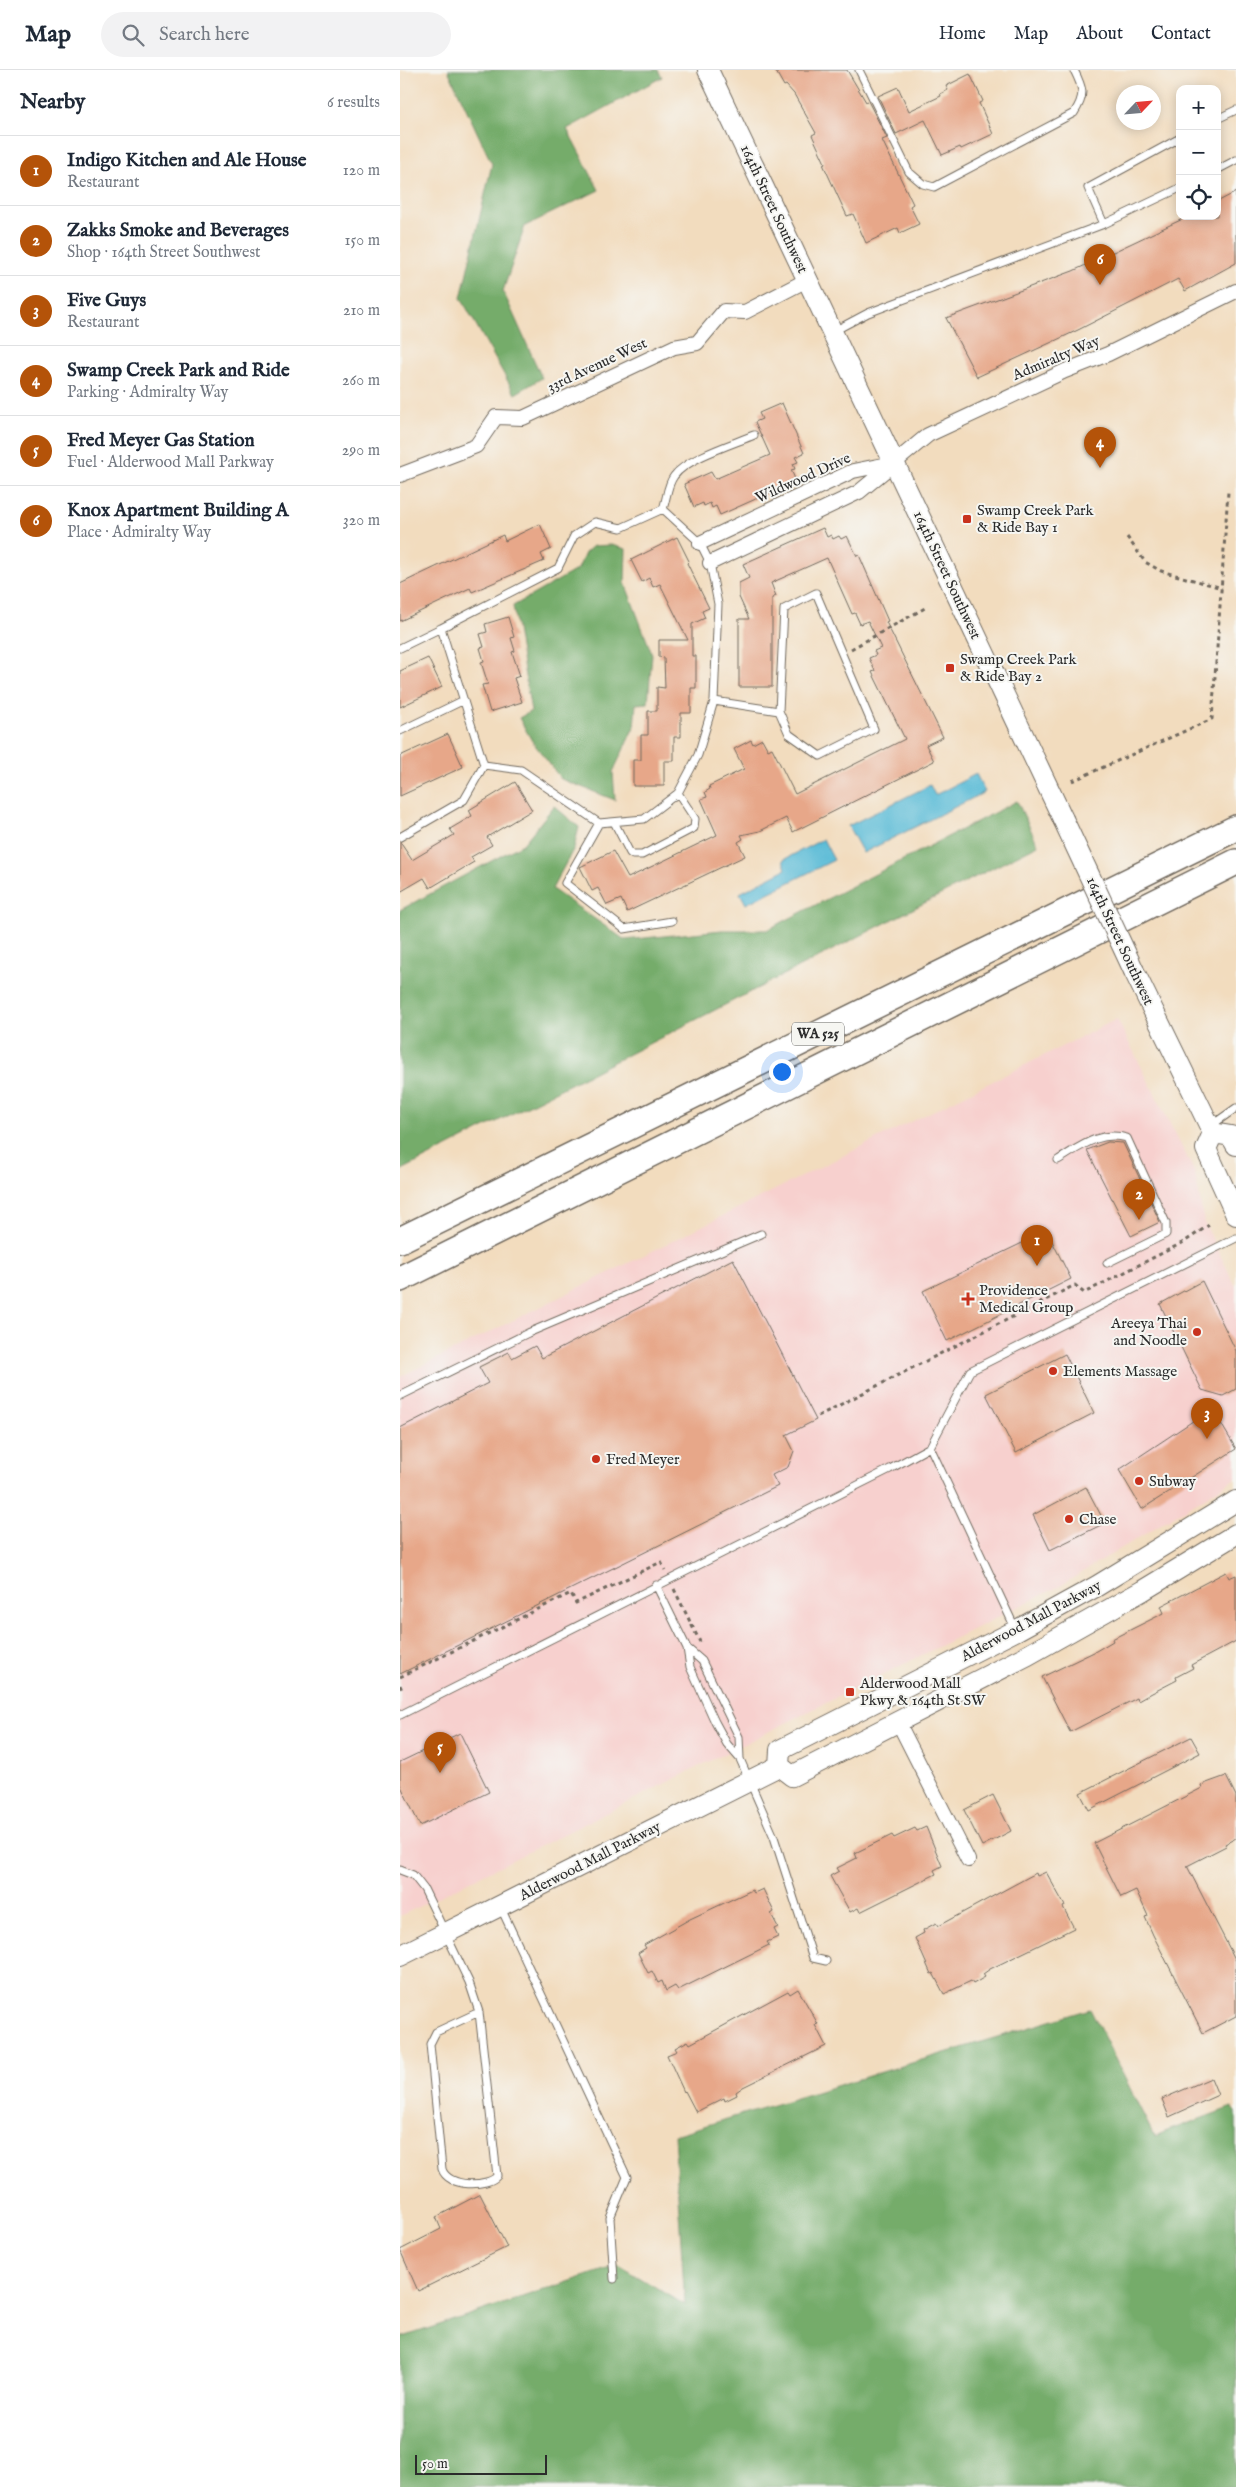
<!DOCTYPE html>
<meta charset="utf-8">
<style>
:root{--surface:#fff;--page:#f2f2f3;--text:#1f2937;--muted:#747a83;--line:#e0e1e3;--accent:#b45309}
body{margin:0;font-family:"IM FELL English",serif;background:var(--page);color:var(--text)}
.controls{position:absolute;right:15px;top:15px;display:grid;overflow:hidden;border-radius:10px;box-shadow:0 2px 12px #0003}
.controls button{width:45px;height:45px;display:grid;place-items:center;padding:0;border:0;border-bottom:1px solid var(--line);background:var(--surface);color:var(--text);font:25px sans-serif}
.compass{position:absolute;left:716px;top:15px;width:45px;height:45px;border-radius:50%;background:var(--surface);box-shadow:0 2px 12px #0003;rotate:64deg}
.scale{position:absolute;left:15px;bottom:12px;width:132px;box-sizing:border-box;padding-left:5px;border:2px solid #2b2b2b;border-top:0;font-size:14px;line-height:18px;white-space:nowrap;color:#2b2b2b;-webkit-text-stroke:4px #f6f6f2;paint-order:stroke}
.you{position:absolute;left:381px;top:1001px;width:18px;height:18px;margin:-12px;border:4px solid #fff;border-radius:50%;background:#1a73e8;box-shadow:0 0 0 8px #1a73e833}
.badge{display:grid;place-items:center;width:32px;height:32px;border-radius:50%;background:var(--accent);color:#fff;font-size:16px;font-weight:700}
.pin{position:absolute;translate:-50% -41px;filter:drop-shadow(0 1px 2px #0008)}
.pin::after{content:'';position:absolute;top:26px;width:18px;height:15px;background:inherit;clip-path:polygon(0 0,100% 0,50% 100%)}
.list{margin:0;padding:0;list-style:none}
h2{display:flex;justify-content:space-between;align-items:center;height:65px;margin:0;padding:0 20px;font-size:21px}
h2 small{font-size:16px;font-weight:400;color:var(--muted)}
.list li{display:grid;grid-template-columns:32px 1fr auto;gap:15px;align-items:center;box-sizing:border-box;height:70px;padding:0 20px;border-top:1px solid var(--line)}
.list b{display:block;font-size:19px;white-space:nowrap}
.list p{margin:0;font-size:16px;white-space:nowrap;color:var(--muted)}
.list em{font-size:16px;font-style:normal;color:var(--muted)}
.icon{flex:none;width:28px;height:28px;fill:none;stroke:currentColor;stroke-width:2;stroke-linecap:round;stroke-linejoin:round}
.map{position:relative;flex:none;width:836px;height:2417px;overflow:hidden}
header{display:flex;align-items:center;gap:30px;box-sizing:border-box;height:70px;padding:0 25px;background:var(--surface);border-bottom:1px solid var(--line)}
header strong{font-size:24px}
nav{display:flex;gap:28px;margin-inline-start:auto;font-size:18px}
.search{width:350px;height:45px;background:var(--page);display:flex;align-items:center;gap:12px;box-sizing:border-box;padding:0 18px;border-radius:28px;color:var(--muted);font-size:19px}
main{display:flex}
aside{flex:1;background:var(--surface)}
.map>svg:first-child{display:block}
</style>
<header>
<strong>Map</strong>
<div class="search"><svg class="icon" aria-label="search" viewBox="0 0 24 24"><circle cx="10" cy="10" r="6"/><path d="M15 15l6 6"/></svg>Search here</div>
<nav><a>Home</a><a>Map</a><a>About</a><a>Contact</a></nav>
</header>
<main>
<aside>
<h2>Nearby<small>6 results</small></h2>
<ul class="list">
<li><span class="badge">1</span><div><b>Indigo Kitchen and Ale House</b><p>Restaurant</p></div><em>120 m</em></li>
<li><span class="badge">2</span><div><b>Zakks Smoke and Beverages</b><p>Shop · 164th Street Southwest</p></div><em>150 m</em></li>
<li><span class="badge">3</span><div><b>Five Guys</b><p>Restaurant</p></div><em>210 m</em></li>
<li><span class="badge">4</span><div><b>Swamp Creek Park and Ride</b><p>Parking · Admiralty Way</p></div><em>260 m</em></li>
<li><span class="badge">5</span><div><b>Fred Meyer Gas Station</b><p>Fuel · Alderwood Mall Parkway</p></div><em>290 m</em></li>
<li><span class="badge">6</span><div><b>Knox Apartment Building A</b><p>Place · Admiralty Way</p></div><em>320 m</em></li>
</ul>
</aside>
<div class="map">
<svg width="836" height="2417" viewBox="0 0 836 2417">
<rect width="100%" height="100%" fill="#f6f6f2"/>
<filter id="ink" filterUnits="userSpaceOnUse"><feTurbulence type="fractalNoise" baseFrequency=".02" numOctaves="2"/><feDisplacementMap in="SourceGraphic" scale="10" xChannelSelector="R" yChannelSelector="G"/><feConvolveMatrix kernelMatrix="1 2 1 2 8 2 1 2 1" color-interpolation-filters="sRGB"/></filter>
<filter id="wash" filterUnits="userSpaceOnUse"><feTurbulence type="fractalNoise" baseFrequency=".0096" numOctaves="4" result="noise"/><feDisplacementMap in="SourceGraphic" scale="20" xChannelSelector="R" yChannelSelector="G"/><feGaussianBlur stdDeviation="1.12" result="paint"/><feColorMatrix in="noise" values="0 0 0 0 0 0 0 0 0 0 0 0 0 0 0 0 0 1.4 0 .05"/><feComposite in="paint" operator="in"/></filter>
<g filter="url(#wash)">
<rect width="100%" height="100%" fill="#f2dcbe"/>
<path fill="#f7d0ce" d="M717,949L795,1103L804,1152L836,1217V1408L660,1516L0,1846V1307Z"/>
<path fill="#74ac6b" stroke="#506c4b" d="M48,0H258L262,7L167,59L199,120L125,156L103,221L142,308L115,324L61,228L92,94Z
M211,475L226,479L225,513L252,584L248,633L236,634L234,657L213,702L215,730L161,709L132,671L119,648L131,641L113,536L178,499L185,483L193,476Z
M617,731L638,775L0,1101V840L123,774L154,736L179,757L174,778L152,819L225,870L322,860H367Z
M690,1939L754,2066L832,2037L836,2042V2417H0V2268L219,2195L285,2235L274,2065Z"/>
<path fill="#57bad6" stroke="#417280" d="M576,704L585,722L463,783L448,756L530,715L535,725Z
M423,769L434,790L346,834L340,823L386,799L383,790Z"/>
<g id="blocks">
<path fill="#e7a789" d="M375,0H447L466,32L468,31L487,68L482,70L513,134L510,136L519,154L500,163L498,158L466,173L453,144L447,146L423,94L425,93L412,65L416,63L394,24L386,15L384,16Z
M570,4L583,31L579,33L593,64L561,79L560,77L542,85L525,50L496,64L478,26L498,17L509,41L541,26L540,24L548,20L546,16Z
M836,122V193L785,221L778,209L678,260L577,307L546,248L673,201L789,146H817V132Z
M382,333L404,383L395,387L398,392L393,394L395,399L391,400L396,411L320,445L316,436L312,438L310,433L304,436L303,433L294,437L284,414L311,402L315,409L370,385L355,352L362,349L359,343Z
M140,454L151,479L141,484L144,491L72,522L70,518L0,551V514L103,465L105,471Z
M423,458L427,467L431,465L433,469L439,466L441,469L447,466L457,486L459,485L488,551L486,552L543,667L526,675L534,691L393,762L386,748L360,761L341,765L343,769L338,772L345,786L227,842L221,829L207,835L198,818L192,821L180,797L213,781L228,808L317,765L301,729L307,727L305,722L310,719L309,716L344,699L334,679L351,670L353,674L362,669L368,680L372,678L395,724L505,669L472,602L475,601L469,588L476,585L474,581L481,578L468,551L460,554L455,543L452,544L427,488L371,513L376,526L372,528V617H339V549H349L339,527V513L349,508L343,494Z
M277,467L289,491L287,493L309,538L302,541L305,548L292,554V586H296V618H291V643H281V667H274V691H264V716H233V690H241V665H248V641H257V617L265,618L264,588L259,587V570H288L260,514L253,517L249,508L242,512L231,490Z
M108,547L114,567L111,568L115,581L112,582L120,606L114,608L122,632L90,642L82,615L88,614L81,592L84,591L80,578L84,577L80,564L87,562L85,554Z
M28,588L42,617L0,637V601Z
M48,664L63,697L0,726V686Z
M115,712L132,740L87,767L92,775L71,787L74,792L30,818L24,808L0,822V772L12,790L54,765L50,759L72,746L69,740Z
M708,1072L723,1073L760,1152L731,1166L687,1080Z
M647,1161L671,1209L547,1271L523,1221Z
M333,1189L416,1350L386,1365L394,1381L388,1397L372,1405L378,1416L0,1604V1358L88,1313L79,1297L109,1282L112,1288L135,1276L142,1288Z
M802,1211L836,1281V1319L823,1326L802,1320L760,1234Z
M665,1284L694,1343L616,1383L586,1324Z
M802,1345L819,1350L836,1379L742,1439L719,1400Z
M686,1417L705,1453L650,1480L633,1445Z
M826,1502L829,1508L836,1505V1571L791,1595L793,1598L776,1607L777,1610L752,1623L738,1631L737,1628L670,1662L642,1607L696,1581L713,1571L712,1569L764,1543L761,1536Z
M60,1663L89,1722L20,1756L0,1714V1692Z
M791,1667L800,1683L689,1740L680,1723Z
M826,1706L836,1726V1768L825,1774L826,1776L787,1796L836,1891V1946L803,1963L753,1865L745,1847L748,1846L736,1820L721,1827L694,1773L802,1718L801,1715Z
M593,1725L611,1761L582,1776L564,1740Z
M526,1757L542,1796L534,1800L536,1804L460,1842L458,1838L450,1842L430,1806L439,1801L437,1798L457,1788L455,1783L492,1765L494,1768L515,1758L517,1761Z
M646,1802L665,1836L663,1837L674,1858L590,1899L583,1904L585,1907L573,1914L571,1911L544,1924L533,1903L531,1904L515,1868L524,1863L523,1860L536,1853L538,1856L636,1803L637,1806Z
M363,1819L374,1842L371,1844L378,1857L374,1859L378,1867L367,1872L369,1875L278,1920L275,1916L266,1921L262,1911L258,1913L252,1901L248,1903L238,1883L246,1878L244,1875L290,1849L352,1820L354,1823Z
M398,1919L418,1954L415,1955L426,1976L343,2017L336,2022L337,2025L325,2031L324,2028L296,2042L285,2021L284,2022L267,1985L277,1981L275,1978L288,1971L290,1974L388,1921L390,1924Z
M811,2008L818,2025L769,2047L762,2029Z
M80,2124L107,2177L18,2221L0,2180L41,2159L36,2147Z"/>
</g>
</g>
<g filter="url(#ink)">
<use href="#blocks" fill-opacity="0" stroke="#71695e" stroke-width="1"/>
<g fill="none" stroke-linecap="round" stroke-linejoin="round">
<g stroke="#71695e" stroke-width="9">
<path id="lane" d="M459,0L509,102L523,114L534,117L674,43C686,25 683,18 674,0
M817,49L836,40
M817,100L836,90
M704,154L688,118L780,68
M434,261L468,243L704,154L780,118
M263,439L300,473L310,493L318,534L314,631L298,685L278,723L244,749L199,753L121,700L84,695L41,558L158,498L174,466L195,452L221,458Z
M263,439C267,428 267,415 274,406C287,388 333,374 354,365
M0,578L41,558
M314,631L379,641L389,664L420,686L474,659L416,523L384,539L379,641
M0,661L64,630
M214,752L230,783L233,785H242L294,758L295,749L278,723
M199,753L165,813L224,859L272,851
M0,767L64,730L84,695
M812,1055L836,1038
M658,1090C680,1077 700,1060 727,1068L766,1153V1164L707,1193
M0,1326L128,1263L361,1164
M530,1377L616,1560
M256,1515L287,1578L290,1597L315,1652L327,1674L340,1689L374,1767L413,1888L426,1891
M287,1578L302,1591L339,1667L340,1689
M0,1645L490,1399L530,1377L570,1301L836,1168
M0,1800L13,1805L24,1819L69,1912L79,1942L97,2106C88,2117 48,2118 42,2099L30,1974L36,1962L79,1942
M100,1836L227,2107L210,2148L214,2209"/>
</g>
<g stroke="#71695e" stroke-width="16">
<path id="street" d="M0,405L76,376L96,347L123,348L274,277L297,273L324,241L345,242L407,210
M300,473L453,401L493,393
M310,493L459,422L528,365L665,301L708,284L836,221
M498,1652L568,1790"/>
</g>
<g stroke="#71695e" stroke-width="22">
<path id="secondary" d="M308,0L663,749
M734,901L813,1063
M813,1063L806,1079L836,1145
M813,1063L831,1066L836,1075
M379,1696L380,1680L617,1560L697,1516L836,1431
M379,1696L392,1706L628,1585L742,1521L836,1464
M0,1886L379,1696"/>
</g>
<g stroke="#71695e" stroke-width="28">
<path id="highway" d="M0,1170L836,758
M0,1209L836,792"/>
</g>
<path stroke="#71695e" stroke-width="3" stroke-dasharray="4 4" stroke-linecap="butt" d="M727,467L745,492L761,501L822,518
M451,579L525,538
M672,711L812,649L828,422
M418,1346L675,1215L684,1223L784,1172L809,1155
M274,1519L300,1572
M0,1607L171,1523L176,1533L261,1492L265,1500
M0,1615L2,1620L0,1621"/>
<use href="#lane" stroke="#fff" stroke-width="7"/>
<use href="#street" stroke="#fff" stroke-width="14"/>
<use href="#secondary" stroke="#fff" stroke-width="20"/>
<use href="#highway" stroke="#fff" stroke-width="25"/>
<g stroke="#71695e" stroke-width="22" stroke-linecap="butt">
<path id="secondary-bridge" d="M663,749L734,901"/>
</g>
<use href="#secondary-bridge" stroke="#fff" stroke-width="20"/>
</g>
</g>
<g fill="#c8321e" stroke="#f6f6f2" stroke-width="2">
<rect x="562" y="444" width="10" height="10" rx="2.5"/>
<rect x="545" y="593" width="10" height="10" rx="2.5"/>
<path d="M565.5 1221.5h5v5h5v5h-5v5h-5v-5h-5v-5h5z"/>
<circle cx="797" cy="1262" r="5"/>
<circle cx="653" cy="1301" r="5"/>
<circle cx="196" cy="1389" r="5"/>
<circle cx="739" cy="1411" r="5"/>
<circle cx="669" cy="1449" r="5"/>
<rect x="445" y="1617" width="10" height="10" rx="2.5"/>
</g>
<g text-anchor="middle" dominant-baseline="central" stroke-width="4" stroke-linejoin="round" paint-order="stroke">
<rect fill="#f6f6f2" stroke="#686867" stroke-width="1" x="392" y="952.5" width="52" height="23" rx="4"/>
<g font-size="14" font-weight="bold" fill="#2b2b2b">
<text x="418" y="964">WA 525</text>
</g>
<g font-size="15" fill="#2b2b2b" stroke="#f6f6f2">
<text transform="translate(374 139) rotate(65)">164th Street Southwest</text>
<text transform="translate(656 288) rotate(-23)">Admiralty Way</text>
<text transform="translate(197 295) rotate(-25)">33rd Avenue West</text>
<text transform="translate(403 408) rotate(-24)">Wildwood Drive</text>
<text transform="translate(547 505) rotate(65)">164th Street Southwest</text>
<text transform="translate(720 871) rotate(65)">164th Street Southwest</text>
<text transform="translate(631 1551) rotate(-28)">Alderwood Mall Parkway</text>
<text transform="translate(190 1791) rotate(-27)">Alderwood Mall Parkway</text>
</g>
<g font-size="15" fill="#2b2b2b" stroke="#f6f6f2" text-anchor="start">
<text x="577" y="440">Swamp Creek Park<tspan x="577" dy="17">&amp; Ride Bay 1</tspan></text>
<text x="560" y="589">Swamp Creek Park<tspan x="560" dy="17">&amp; Ride Bay 2</tspan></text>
<text x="579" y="1220">Providence<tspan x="579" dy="17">Medical Group</tspan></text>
<text x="787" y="1253" text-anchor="end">Areeya Thai<tspan x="787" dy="17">and Noodle</tspan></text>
<text x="663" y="1301">Elements Massage</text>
<text x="206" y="1389">Fred Meyer</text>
<text x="749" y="1411">Subway</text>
<text x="679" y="1449">Chase</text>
<text x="460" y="1613">Alderwood Mall<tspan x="460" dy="17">Pkwy &amp; 164th St SW</tspan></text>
</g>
</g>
</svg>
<div class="controls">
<button>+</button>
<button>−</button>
<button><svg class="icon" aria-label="locate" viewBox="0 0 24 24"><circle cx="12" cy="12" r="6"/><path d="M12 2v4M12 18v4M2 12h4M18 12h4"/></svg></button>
</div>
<svg class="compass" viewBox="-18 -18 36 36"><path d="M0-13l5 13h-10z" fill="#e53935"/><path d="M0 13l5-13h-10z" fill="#747a83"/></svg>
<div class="scale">50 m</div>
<div class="you"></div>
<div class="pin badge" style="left:637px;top:1196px">1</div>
<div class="pin badge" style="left:739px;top:1150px">2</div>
<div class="pin badge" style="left:807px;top:1369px">3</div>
<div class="pin badge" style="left:700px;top:398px">4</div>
<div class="pin badge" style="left:40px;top:1703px">5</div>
<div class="pin badge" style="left:700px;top:215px">6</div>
</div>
</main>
